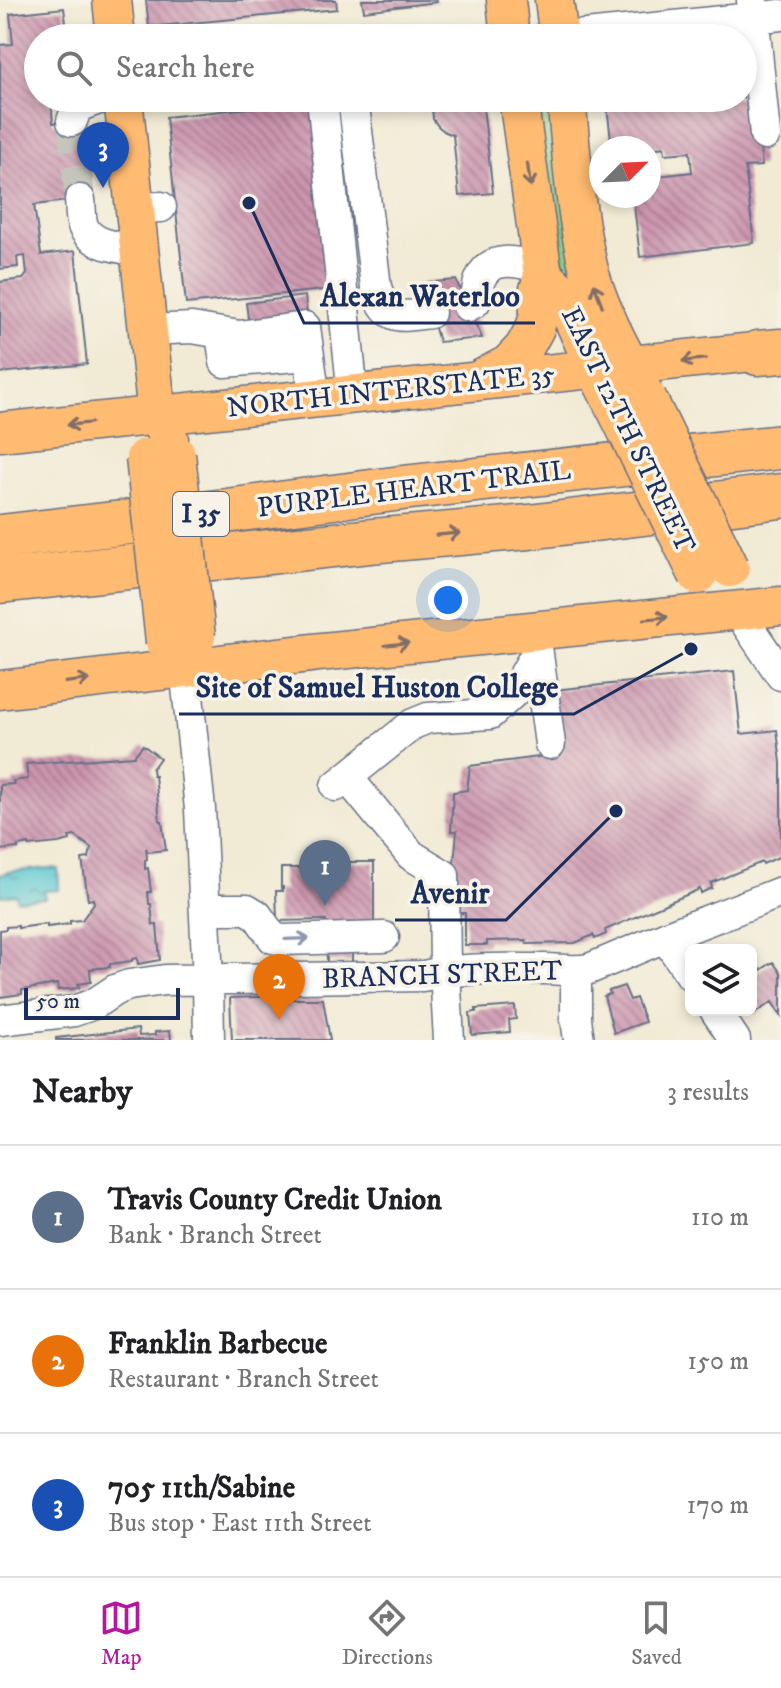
<!DOCTYPE html>
<meta charset="utf-8">
<style>
:root{--surface:#fff;--page:#f2f2f2;--text:#202124;--muted:#757577;--line:#e0e0e0;--accent:#b5179e}
body{margin:0;font-family:"IM FELL DW Pica",serif;background:var(--page);color:var(--text)}
.controls{position:absolute;right:24px;bottom:24px;display:grid;overflow:hidden;border-radius:12px;box-shadow:0 4px 12px #0003}
.controls button{width:72px;height:72px;display:grid;place-items:center;padding:0;border:0;border-bottom:2px solid var(--line);background:var(--surface);color:var(--text);font:40px sans-serif}
.compass{position:absolute;left:589px;top:136px;width:72px;height:72px;border-radius:50%;background:var(--surface);box-shadow:0 4px 12px #0003;rotate:66deg}
.scale{position:absolute;left:24px;bottom:20px;width:156px;box-sizing:border-box;padding-left:8px;border:4px solid #1b2f5e;border-top:0;font-size:22px;line-height:28px;white-space:nowrap;color:#1b2f5e;-webkit-text-stroke:6px #f7f3e8;paint-order:stroke}
.you{position:absolute;left:448px;top:600px;width:28px;height:28px;margin:-20px;border:6px solid #fff;border-radius:50%;background:#1a73e8;box-shadow:0 0 0 12px #1a73e833}
.badge{display:grid;place-items:center;width:52px;height:52px;border-radius:50%;background:var(--accent);color:#fff;font-size:26px;font-weight:700}
.pin{position:absolute;translate:-50% -66px;filter:drop-shadow(0 2px 4px #0008)}
.pin::after{content:'';position:absolute;top:42px;width:28px;height:24px;background:inherit;clip-path:polygon(0 0,100% 0,50% 100%)}
.list{margin:0;padding:0;list-style:none}
h2{display:flex;justify-content:space-between;align-items:center;height:104px;margin:0;padding:0 32px;font-size:34px}
h2 small{font-size:26px;font-weight:400;color:var(--muted)}
.list li{display:grid;grid-template-columns:52px 1fr auto;gap:24px;align-items:center;box-sizing:border-box;height:144px;padding:0 32px;border-top:2px solid var(--line)}
.list b{display:block;font-size:30px;white-space:nowrap}
.list p{margin:0;font-size:26px;white-space:nowrap;color:var(--muted)}
.list em{font-size:26px;font-style:normal;color:var(--muted)}
.icon{flex:none;width:44px;height:44px;fill:none;stroke:currentColor;stroke-width:2;stroke-linecap:round;stroke-linejoin:round}
.map{position:relative;flex:none;width:781px;height:1040px;overflow:hidden}
.search{position:absolute;background:var(--surface);box-shadow:0 4px 12px #0003;left:24px;right:24px;top:24px;height:88px;display:flex;align-items:center;gap:20px;box-sizing:border-box;padding:0 28px;border-radius:44px;color:var(--muted);font-size:30px}
.sheet{height:536px;background:var(--surface)}
nav{display:flex;justify-content:space-around;align-items:center;box-sizing:border-box;height:112px;border-top:2px solid var(--line);background:var(--surface);font-size:22px;color:var(--muted)}
nav a{display:grid;justify-items:center;gap:4px}
nav .on{color:var(--accent)}
.map>svg:first-child{display:block}
</style>
<div class="map">
<svg width="781" height="1040" viewBox="0 0 781 1040">
<defs>
<pattern id="grass-tufts" width="24" height="20" patternUnits="userSpaceOnUse" patternTransform="scale(2)"><rect width="24" height="20" fill="#8ecc82"/><path d="M3 7l-1-3M5 7V3M7 7l1-3M15 17l-1-3M17 17v-4M19 17l1-3" fill="none" stroke="#73a66e"/></pattern>
<pattern id="water-ripples" width="26" height="14" patternUnits="userSpaceOnUse" patternTransform="scale(2)"><rect width="26" height="14" fill="#5cc9d2"/><path d="M2 4q2-2 4 0t4 0M15 11q2-2 4 0t4 0" fill="none" stroke="#4ba4ae"/></pattern>
<pattern id="building-back-hatch" width="6" height="6" patternUnits="userSpaceOnUse" patternTransform="scale(2)"><rect width="6" height="6" fill="#cb94ad"/><path d="M-1 5l2 2M0 0l6 6M5-1l2 2" fill="none" stroke="#a47990"/></pattern>
</defs>
<rect width="100%" height="100%" fill="#f7f3e8"/>
<filter id="ink" filterUnits="userSpaceOnUse"><feTurbulence type="fractalNoise" baseFrequency=".0125" numOctaves="2"/><feDisplacementMap in="SourceGraphic" scale="16" xChannelSelector="R" yChannelSelector="G"/><feConvolveMatrix kernelMatrix="1 2 1 2 8 2 1 2 1" color-interpolation-filters="sRGB"/></filter>
<filter id="wash" filterUnits="userSpaceOnUse"><feTurbulence type="fractalNoise" baseFrequency=".006" numOctaves="4" result="noise"/><feDisplacementMap in="SourceGraphic" scale="32" xChannelSelector="R" yChannelSelector="G"/><feGaussianBlur stdDeviation="1.8" result="paint"/><feColorMatrix in="noise" values="0 0 0 0 0 0 0 0 0 0 0 0 0 0 0 0 0 1.4 0 .05"/><feComposite in="paint" operator="in"/></filter>
<g filter="url(#wash)">
<rect width="100%" height="100%" fill="#f1ead4"/>
<path fill="url(#grass-tufts)" stroke="#547e70" stroke-width="2" d="M528,98H554L577,292L561,257L547,217Z"/>
<path fill="url(#water-ripples)" stroke="#3c7c98" stroke-width="2" d="M49,868L58,869L59,890L44,891L45,898L17,900L16,894L0,896V875L7,872Z"/>
<g id="blocks">
<path fill="url(#building-back-hatch)" d="M146,0H336L337,9L149,27Z
M362,0H436L437,2L364,11Z
M64,8L68,38H38V98H58L51,101L53,123L83,119L92,198L34,205L41,255L75,251L87,364L0,373V282L23,279L27,274L25,256L17,257L18,267L0,269V45L13,44L10,14Z
M747,70L758,126L762,166L745,167L754,243L640,257L633,196H649V177L692,172L690,152L665,154L664,147L649,149V148H612L606,98H743V71Z
M431,98H482L493,193L459,196L453,135L445,132L438,126L433,119Z
M313,101L333,289L186,304L166,117Z
M456,280L482,338L439,342L422,283Z
M305,296L308,323L250,332L246,303Z
M734,671L741,734L777,730L781,763V856L763,864L762,862L711,883L712,888L701,893L700,889L605,930L606,934L595,939L593,935L575,943L527,944L526,940L487,941V945H465V913H460L461,897H451L457,831H451L453,792L467,790L470,766L562,754L554,690Z
M143,745L160,758L152,769L153,776H155L160,821H162L166,850L148,852L146,848L147,859L145,860V869L148,868L151,892H148L149,904H151L153,925H157L160,960L138,964L137,958L132,959V961L110,964V967L90,969L91,982L78,984L79,988L58,990L57,984L22,990V994L0,997V930L6,929V927L18,926V928L47,924V927L70,924V921L82,920L94,903L93,899L88,900L82,859L89,858L91,848L75,836L69,837L70,840L58,843L29,846V844L18,846V848L0,850V785L14,784L13,781L28,779L26,764L134,756Z
M303,862H374V923H352V962H327L326,920L277,921L276,891H283V887L281,888V868H300V870H303Z
M773,962L781,973V1016L772,1002L754,1014L751,1010V972L753,975Z
M624,986L630,1000L636,998L645,1022L614,1033L604,996L610,994L609,991Z
M290,996V999H323L330,1040H232L230,998Z
M515,1006L516,1019L509,1020L510,1032L472,1035L470,1013L476,1012V1009Z
M138,1029L139,1036L155,1035V1032L170,1031L171,1040H56V1038Z"/>
</g>
</g>
<g filter="url(#ink)">
<use href="#blocks" fill-opacity="0" stroke="#667087" stroke-width="2"/>
<g fill="none" stroke-linecap="round" stroke-linejoin="round">
<path stroke="#c6c5bc" stroke-width="30" stroke-dasharray="30 15" stroke-linecap="butt" d="M72,121L80,200"/>
<g stroke="#667087" stroke-width="33">
<path id="minor" d="M752,0L765,135
M556,38L781,15
M322,98L353,395
M353,98L376,287C387,322 399,317 430,313
M72,121L77,107L102,98
M80,200C81,208 80,218 83,226C91,246 120,247 139,251
M134,208L161,207
M468,306L475,302C477,295 477,288 479,282C489,253 519,262 542,268
M148,330L192,328L239,336L305,327L315,399
M221,334L225,362L309,355
M737,610L781,675
M537,647L550,744
M185,668L200,809L208,981L209,1040
M347,777L411,855L444,875L445,971L449,1040
M336,786L413,724L428,718L490,714L515,691L537,652
M205,909H247L257,915L273,938L282,940L384,937
M665,937L691,975
M576,971V1019L579,1040
M715,1010L735,1040
M0,1020L74,1011L94,1004L115,990L129,985L165,980L423,976C462,967 504,969 544,969C560,969 574,972 589,969L665,937L781,892"/>
</g>
<g stroke="#667087" stroke-width="41">
<path id="major" d="M112,0L116,38
M506,0L510,38
M554,0L559,38
M123,98L157,416L169,439
M518,98L543,275L561,292L596,370L622,421
M566,98C572,157 575,217 590,274C601,313 622,351 641,386
M479,380L509,364L524,348L535,328L539,315L538,293L543,275
M0,432L781,349
M0,690L320,652L781,606"/>
</g>
<g stroke="#667087" stroke-width="47">
<path id="highway" d="M758,353L781,351
M0,537L226,511L402,488L781,447
M0,581L371,541L529,527L781,496"/>
</g>
<use href="#minor" stroke="#fff" stroke-width="30"/>
<use href="#major" stroke="#ffbb71" stroke-width="38"/>
<use href="#highway" stroke="#ffbb71" stroke-width="44"/>
<g stroke="#667087" stroke-width="41" stroke-linecap="butt">
<path id="major-bridge" d="M647,398L730,568
M622,421L698,575
M176,454L196,637
M145,458L165,642"/>
</g>
<use href="#major-bridge" stroke="#ffbb71" stroke-width="38"/>
</g>
<defs><path id="oneway-shaft" d="M-6 0H5M1.5-3L5.5 0L1.5 3" fill="none" stroke-width="1.6" stroke-linecap="round" stroke-linejoin="round" transform="scale(2)"/></defs>
<g stroke="#826e67">
<use href="#oneway-shaft" transform="translate(529 175) rotate(82)"/>
<use href="#oneway-shaft" transform="translate(598 295) rotate(-111)"/>
<use href="#oneway-shaft" transform="translate(694 360) rotate(174)"/>
<use href="#oneway-shaft" transform="translate(79 424) rotate(174)"/>
<use href="#oneway-shaft" transform="translate(448 534) rotate(-5)"/>
<use href="#oneway-shaft" transform="translate(656 618) rotate(-6)"/>
<use href="#oneway-shaft" transform="translate(397 644) rotate(-6)"/>
<use href="#oneway-shaft" transform="translate(77 681) rotate(-7)"/>
</g>
<use stroke="#8d97ae" href="#oneway-shaft" transform="translate(297 939) rotate(-2)"/>
</g>
<g text-anchor="middle" dominant-baseline="central" stroke-width="7" stroke-linejoin="round" paint-order="stroke">
<rect fill="#f7f3e8" stroke="#5d6a87" stroke-width="2" x="173" y="492" width="56" height="44" rx="6"/>
<g font-size="26" font-weight="bold" fill="#1b2f5e">
<text x="201" y="514">I 35</text>
</g>
<g font-size="28" fill="#1b2f5e" stroke="#f7f3e8">
<text transform="translate(391 391) rotate(-6)">NORTH INTERSTATE 35</text>
<text transform="translate(628 430) rotate(64)">EAST 12TH STREET</text>
<text transform="translate(414 489) rotate(-7)">PURPLE HEART TRAIL</text>
<text transform="translate(442 975) rotate(-2)">BRANCH STREET</text>
</g>
</g>
<path fill="none" stroke="#1b2f5e" stroke-width="3" d="M249 203L304 323H535M691 649L574 714H179M616 811L506 920H395"/>
<g fill="#1b2f5e" stroke="#f7f3e8" stroke-width="3">
<circle cx="249" cy="203" r="8"/>
<circle cx="691" cy="649" r="8"/>
<circle cx="616" cy="811" r="8"/>
</g>
<g font-size="30" text-anchor="middle" font-weight="bold" fill="#1b2f5e" stroke="#f7f3e8" stroke-width="7" stroke-linejoin="round" paint-order="stroke">
<text x="420" y="306">Alexan Waterloo</text>
<text x="377" y="697">Site of Samuel Huston College</text>
<text x="450" y="903">Avenir</text>
</g>
</svg>
<div class="controls">
<button><svg class="icon" aria-label="layers" viewBox="0 0 24 24"><path d="M12 4l9 5-9 5-9-5zM3 14l9 5 9-5"/></svg></button>
</div>
<svg class="compass" viewBox="-18 -18 36 36"><path d="M0-13l5 13h-10z" fill="#e53935"/><path d="M0 13l5-13h-10z" fill="#757577"/></svg>
<div class="scale">50 m</div>
<div class="you"></div>
<div class="pin badge" style="left:325px;top:906px;background:#5c6f8a">1</div>
<div class="pin badge" style="left:279px;top:1020px;background:#e8710a">2</div>
<div class="pin badge" style="left:103px;top:188px;background:#1a4fb4">3</div>
<div class="search"><svg class="icon" aria-label="search" viewBox="0 0 24 24"><circle cx="10" cy="10" r="6"/><path d="M15 15l6 6"/></svg>Search here</div>
</div>
<section class="sheet">
<h2>Nearby<small>3 results</small></h2>
<ul class="list">
<li><span class="badge" style="background:#5c6f8a">1</span><div><b>Travis County Credit Union</b><p>Bank · Branch Street</p></div><em>110 m</em></li>
<li><span class="badge" style="background:#e8710a">2</span><div><b>Franklin Barbecue</b><p>Restaurant · Branch Street</p></div><em>150 m</em></li>
<li><span class="badge" style="background:#1a4fb4">3</span><div><b>705 11th/Sabine</b><p>Bus stop · East 11th Street</p></div><em>170 m</em></li>
</ul>
</section>
<nav>
<a class="on"><svg class="icon" aria-label="map" viewBox="0 0 24 24"><path d="M3 6l6-2 6 2 6-2v14l-6 2-6-2-6 2zM9 4v14M15 6v14"/></svg>Map</a>
<a><svg class="icon" aria-label="directions" viewBox="0 0 24 24"><path d="M12 3l9 9-9 9-9-9zM9 14v-3h6M13 9l2 2-2 2"/></svg>Directions</a>
<a><svg class="icon" aria-label="saved" viewBox="0 0 24 24"><path d="M7 4h10v16l-5-4-5 4z"/></svg>Saved</a>
</nav>
